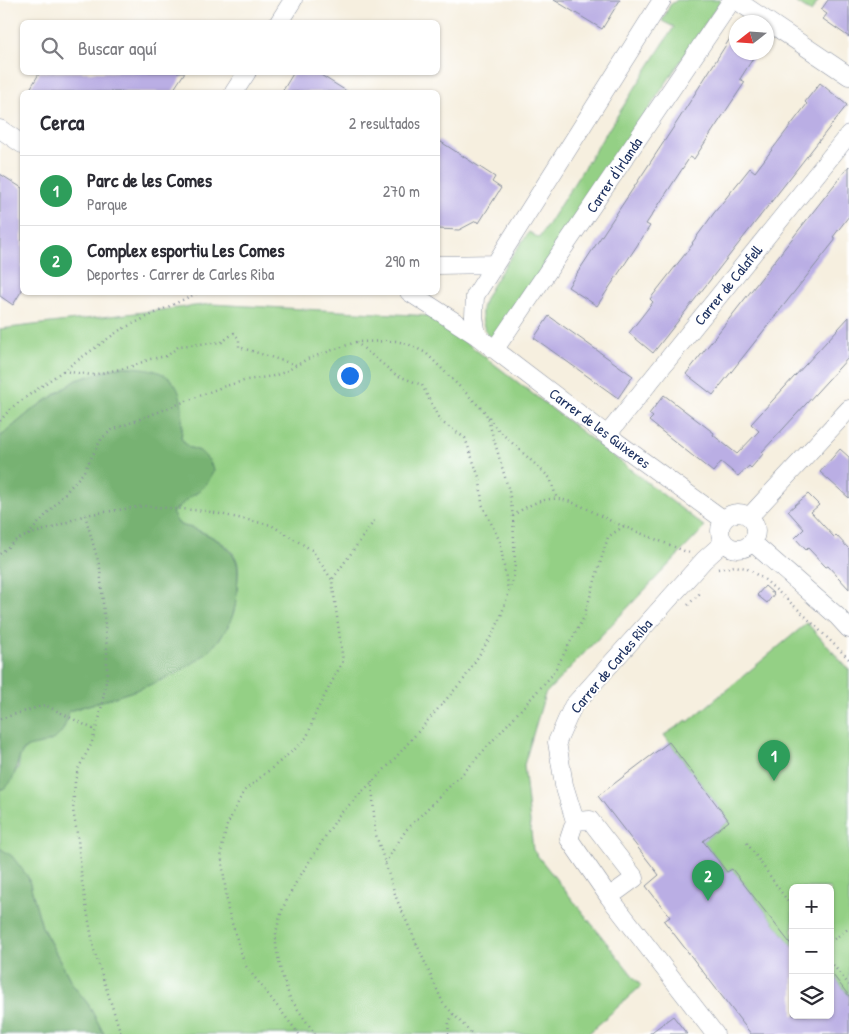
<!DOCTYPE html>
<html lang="es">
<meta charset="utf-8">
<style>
:root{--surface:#fff;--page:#f7f7f7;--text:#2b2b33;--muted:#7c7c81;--line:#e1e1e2;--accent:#2563eb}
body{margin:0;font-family:"Patrick Hand",sans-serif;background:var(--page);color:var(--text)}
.controls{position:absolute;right:15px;bottom:15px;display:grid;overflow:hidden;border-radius:8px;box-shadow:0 1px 4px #0004}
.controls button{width:45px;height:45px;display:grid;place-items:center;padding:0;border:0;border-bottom:1px solid var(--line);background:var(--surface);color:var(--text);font:25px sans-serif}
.compass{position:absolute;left:729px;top:15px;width:45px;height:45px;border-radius:50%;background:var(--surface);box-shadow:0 1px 4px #0004;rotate:253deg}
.you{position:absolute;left:349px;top:375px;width:18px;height:18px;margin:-12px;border:4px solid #fff;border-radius:50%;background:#1a73e8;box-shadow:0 0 0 8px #1a73e833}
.badge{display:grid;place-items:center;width:32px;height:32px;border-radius:50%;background:var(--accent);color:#fff;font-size:16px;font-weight:700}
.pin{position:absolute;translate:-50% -41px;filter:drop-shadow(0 1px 2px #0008)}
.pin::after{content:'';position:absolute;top:26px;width:18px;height:15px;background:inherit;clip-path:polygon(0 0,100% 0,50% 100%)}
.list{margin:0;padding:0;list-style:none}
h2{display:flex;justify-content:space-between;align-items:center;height:65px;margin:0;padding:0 20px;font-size:21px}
h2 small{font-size:16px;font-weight:400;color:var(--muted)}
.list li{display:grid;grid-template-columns:32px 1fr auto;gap:15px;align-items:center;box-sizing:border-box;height:70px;padding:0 20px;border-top:1px solid var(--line)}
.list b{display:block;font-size:19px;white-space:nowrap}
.list p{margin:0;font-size:16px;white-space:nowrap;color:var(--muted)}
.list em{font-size:16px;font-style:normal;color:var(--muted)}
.icon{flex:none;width:28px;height:28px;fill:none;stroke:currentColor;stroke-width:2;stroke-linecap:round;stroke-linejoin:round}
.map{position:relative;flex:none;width:849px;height:1034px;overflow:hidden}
.search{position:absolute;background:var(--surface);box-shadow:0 1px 4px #0004;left:20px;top:20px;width:420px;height:55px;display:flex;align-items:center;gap:12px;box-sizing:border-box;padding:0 18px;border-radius:8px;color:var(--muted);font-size:19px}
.panel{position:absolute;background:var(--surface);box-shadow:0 1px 4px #0004;left:20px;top:90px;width:420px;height:205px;border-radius:8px}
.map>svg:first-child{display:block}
</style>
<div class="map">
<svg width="849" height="1034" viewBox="0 0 849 1034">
<rect width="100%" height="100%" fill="#fff"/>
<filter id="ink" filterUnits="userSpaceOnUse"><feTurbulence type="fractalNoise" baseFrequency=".02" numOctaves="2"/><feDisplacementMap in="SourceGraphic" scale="10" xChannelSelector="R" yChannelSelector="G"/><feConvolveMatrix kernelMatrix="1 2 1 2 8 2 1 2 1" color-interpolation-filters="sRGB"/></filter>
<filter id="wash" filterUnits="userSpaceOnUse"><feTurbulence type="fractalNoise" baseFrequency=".0096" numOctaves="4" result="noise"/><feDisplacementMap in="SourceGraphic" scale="20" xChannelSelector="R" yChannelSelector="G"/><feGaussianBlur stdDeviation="1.12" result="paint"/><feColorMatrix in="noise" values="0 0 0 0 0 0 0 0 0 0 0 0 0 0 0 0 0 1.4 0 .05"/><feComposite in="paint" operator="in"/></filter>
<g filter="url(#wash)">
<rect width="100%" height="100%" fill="#f6efdf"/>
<path fill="#94d085" stroke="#588072" d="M677,0H721L495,341C485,335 481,322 482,310C482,294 518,248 529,232L539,238L674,27L662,21L670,5Z
M792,0H819L811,12Z
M211,304L432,316L705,527L545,694L524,765L533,850L641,986L588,1034H104L88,1004L73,985L42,927L28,877L0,848V790L3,789L18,768L20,756L27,747L66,723L69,711C130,691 233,671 237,592C237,582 240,570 237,561C231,544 208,534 192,528C188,527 181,526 178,523C176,520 174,516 172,513L190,497L200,491L214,470L208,459L200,451L188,447L181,438L183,425L133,367H119L77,380L32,410L0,437V329Z
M807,623L849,670V996L830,971V888H793V947L732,869L727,872L703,841L729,821L664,735L687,720L688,722Z"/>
<path fill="#77b272" stroke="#497068" d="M119,367C175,366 187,385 181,438L188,447L200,451L208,459L214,470L208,482L200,491L190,497L172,513C174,516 176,521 178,523C181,526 188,527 192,528C209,535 225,542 235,558C240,567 237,582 237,592C233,672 130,691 69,711C64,733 60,740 37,745C34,746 29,746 26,748C13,759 20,783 0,790V437L32,410L77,380Z
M0,848L12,856L28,877L42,927L73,985L88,1004L104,1034H0Z"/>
<g id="blocks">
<path fill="#baaee4" d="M554,0H620L602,29Z
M828,0H849V37L823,19L827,14L821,10Z
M736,29V52H757L740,79L745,82L694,159L690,157L671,186L646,224L650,226L597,306L568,287L677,122Z
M40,72H185L172,92H37L30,89Z
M294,72H316L348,92H282Z
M820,83L847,105L653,353L629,333L653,302L650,299L693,244L692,243L714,213L750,168L755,172L807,104L805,102Z
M438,140L495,177L492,182L501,188L479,223L476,221L459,230L438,229Z
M849,166V216L833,237L836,239L713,395L686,374Z
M0,174L22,188V290L13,305L0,296Z
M549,316L633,376L618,398L534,338Z
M849,317V357L762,452L763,454L751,468L749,466L738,476L721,462L713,472L649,421L653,417L649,414L664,395L714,433L713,435L737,454L759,431L751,424Z
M840,449L849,457V498L820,472Z
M808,494L819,505L811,512L834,537L836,535L849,549V589L828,566L826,567L808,548L806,550L795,538L804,529L788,511Z
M765,586L774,594L767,603L757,595Z
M669,742L729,821L703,841L727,872L732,869L793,947V1015H830V971L849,996V1034H751L664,921L670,917L646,886L659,875L598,796Z
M673,1016L687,1034H649Z"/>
</g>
</g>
<g filter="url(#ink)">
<use href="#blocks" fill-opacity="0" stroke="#888f9e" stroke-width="1"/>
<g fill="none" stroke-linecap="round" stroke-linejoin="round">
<g stroke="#888f9e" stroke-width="19">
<path id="minor" d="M736,0L849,76
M279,22L293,0
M234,92L247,72
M0,129L22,144
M438,265L495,264
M409,292L477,336L607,435L724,520
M477,336L474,316L475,296L662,0
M495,349L732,0
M607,435L849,134
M720 531a18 18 0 1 1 36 0a18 18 0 1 1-36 0Z
M749,517L849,409
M752,542L837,616L849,629
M575,821L590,820L635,878L609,897
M715,1034L609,897L569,839L575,821L564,785L557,742L573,706L704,560L724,542"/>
</g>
<path stroke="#888f9e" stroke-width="2.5" stroke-dasharray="1 4" stroke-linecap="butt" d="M356,342L396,375L422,385L440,421L465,438L480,480L482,504L500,542L508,590
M63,371L92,375L130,367L150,359L167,356L179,346L222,342L234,333L239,339V347L296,365
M489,417L495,427L550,478L557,499
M0,421L11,408L120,330L199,292
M85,515L100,568L107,649V676L100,716L91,745L78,769L75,782L73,810L78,839L82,882L94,950L121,1034
M513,516C524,507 543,497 559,499C578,502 594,513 611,521C637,532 663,542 689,553
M28,535L83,473L102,438L112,430L222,387L247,380L273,376L285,372L307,359L356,342L396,341L408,344L426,353L486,413L490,426L509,491L513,516L515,565L513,579L500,619L495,630L464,679L390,764L339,815L295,884L283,908L279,920L276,933V946L281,972L290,998L315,1034
M0,554L16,540L28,535L52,528L85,515L144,506L206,511L271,525L312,550L332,580
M718,569L735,566L746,568L765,580L801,612L849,659
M688,605L699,594L700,589
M0,719L45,705L95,730
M372,781L375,832L397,900L443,1003L472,1034
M747,843L793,909
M385,863L406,830L467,769L553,674L584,617L608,537L624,526
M830,942L849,928
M830,961L849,985
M299,1034L245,965L228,910L221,852L227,825L244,791L295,749L307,737L316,712L343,661L332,580L374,521
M448,1034L449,1022L453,1014"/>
<use href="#minor" stroke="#fff" stroke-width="18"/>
</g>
</g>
<g text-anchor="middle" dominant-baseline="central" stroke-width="4" stroke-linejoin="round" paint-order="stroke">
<g font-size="15" fill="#1b2f5e" stroke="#fff">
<text transform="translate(614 175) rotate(-56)">Carrer d'Irlanda</text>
<text transform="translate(728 285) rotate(-51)">Carrer de Calafell</text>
<text transform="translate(600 428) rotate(37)">Carrer de les Guixeres</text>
<text transform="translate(611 666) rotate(-50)">Carrer de Carles Riba</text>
</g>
</g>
</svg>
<div class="controls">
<button>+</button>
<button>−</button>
<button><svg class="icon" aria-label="layers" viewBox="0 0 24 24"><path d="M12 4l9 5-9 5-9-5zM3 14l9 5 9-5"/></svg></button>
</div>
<svg class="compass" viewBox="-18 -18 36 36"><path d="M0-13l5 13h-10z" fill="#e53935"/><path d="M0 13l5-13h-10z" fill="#7c7c81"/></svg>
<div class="you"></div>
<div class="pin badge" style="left:774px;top:781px;background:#2e9e5b">1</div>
<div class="pin badge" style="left:708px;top:901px;background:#2e9e5b">2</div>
<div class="search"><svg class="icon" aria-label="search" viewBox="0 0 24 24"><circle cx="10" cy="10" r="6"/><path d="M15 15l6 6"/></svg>Buscar aquí</div>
<section class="panel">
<h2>Cerca<small>2 resultados</small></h2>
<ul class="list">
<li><span class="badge" style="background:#2e9e5b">1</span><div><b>Parc de les Comes</b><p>Parque</p></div><em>270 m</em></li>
<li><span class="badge" style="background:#2e9e5b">2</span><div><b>Complex esportiu Les Comes</b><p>Deportes · Carrer de Carles Riba</p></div><em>290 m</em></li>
</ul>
</section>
</div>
